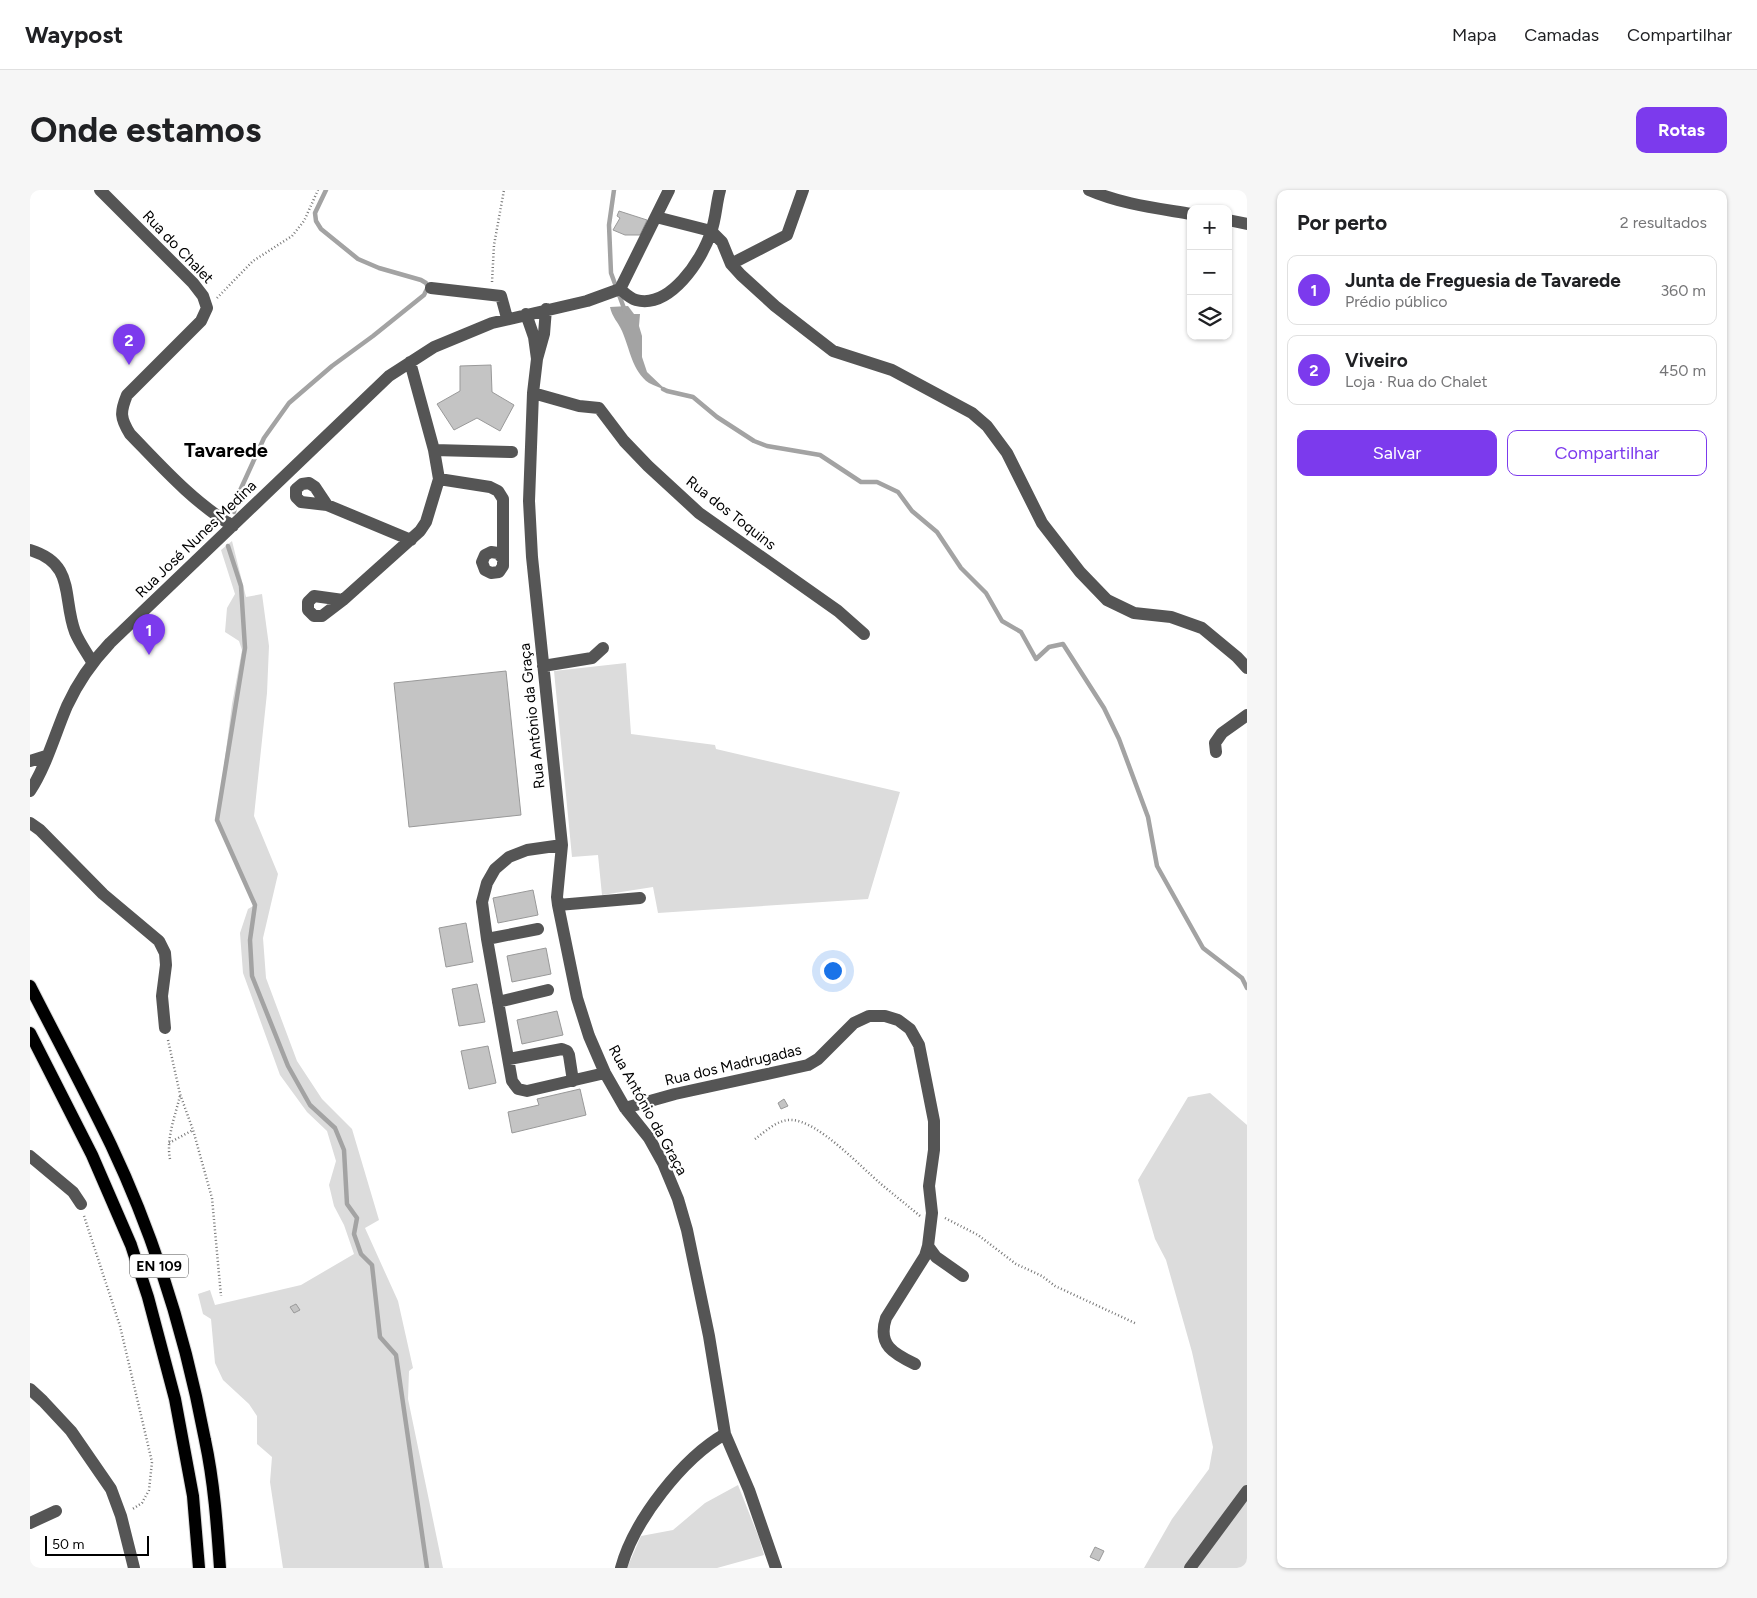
<!DOCTYPE html>
<html lang="pt">
<meta charset="utf-8">
<style>
:root{--surface:#fff;--page:#f6f6f6;--text:#202124;--muted:#757577;--line:#e0e0e0;--accent:#7c3aed}
body{margin:0;font-family:Figtree,sans-serif;background:var(--page);color:var(--text)}
.controls{position:absolute;right:15px;top:15px;display:grid;overflow:hidden;border-radius:10px;box-shadow:0 1px 4px #0004}
.controls button{width:45px;height:45px;display:grid;place-items:center;padding:0;border:0;border-bottom:1px solid var(--line);background:var(--surface);color:var(--text);font:25px sans-serif}
.scale{position:absolute;left:15px;bottom:12px;width:104px;box-sizing:border-box;padding-left:5px;border:2px solid #000;border-top:0;font-size:14px;line-height:18px;white-space:nowrap;color:#000;-webkit-text-stroke:4px #fff;paint-order:stroke}
.you{position:absolute;left:802px;top:780px;width:18px;height:18px;margin:-12px;border:4px solid #fff;border-radius:50%;background:#1a73e8;box-shadow:0 0 0 8px #1a73e833}
.badge{display:grid;place-items:center;width:32px;height:32px;border-radius:50%;background:var(--accent);color:#fff;font-size:16px;font-weight:700}
.pin{position:absolute;translate:-50% -41px;filter:drop-shadow(0 1px 2px #0008)}
.pin::after{content:'';position:absolute;top:26px;width:18px;height:15px;background:inherit;clip-path:polygon(0 0,100% 0,50% 100%)}
.list{margin:0;padding:0;list-style:none}
h2{display:flex;justify-content:space-between;align-items:center;height:65px;margin:0;padding:0 20px;font-size:21px}
h2 small{font-size:16px;font-weight:400;color:var(--muted)}
.list li{display:grid;grid-template-columns:32px 1fr auto;gap:15px;align-items:center;box-sizing:border-box;height:70px;margin:0 10px 10px;padding:0 10px;border:1px solid var(--line);border-radius:10px}
.list b{display:block;font-size:19px;white-space:nowrap}
.list p{margin:0;font-size:16px;white-space:nowrap;color:var(--muted)}
.list em{font-size:16px;font-style:normal;color:var(--muted)}
.actions{display:flex;gap:10px;padding:15px 20px}
.actions a{flex:1;padding:11px 0;border:1px solid var(--accent);border-radius:10px;text-align:center;font-size:18px;color:var(--accent)}
.actions .main{background:var(--accent);color:#fff}
.icon{flex:none;width:28px;height:28px;fill:none;stroke:currentColor;stroke-width:2;stroke-linecap:round;stroke-linejoin:round}
.map{position:relative;flex:none;width:1217px;height:1378px;overflow:hidden;border-radius:10px}
header{display:flex;align-items:center;gap:30px;box-sizing:border-box;height:70px;padding:0 25px;background:var(--surface);border-bottom:1px solid var(--line)}
header strong{font-size:24px}
nav{display:flex;gap:28px;margin-inline-start:auto;font-size:18px}
.intro{display:flex;align-items:center;justify-content:space-between;box-sizing:border-box;height:120px;padding:0 30px}
h1{margin:0;font-size:35px}
.button{padding:12px 22px;border-radius:10px;background:var(--accent);color:#fff;font-size:18px;font-weight:700}
main{display:flex;gap:30px;padding:0 30px}
aside{flex:1;background:var(--surface);border-radius:10px;box-shadow:0 1px 4px #0004}
.map>svg:first-child{display:block}
</style>
<header>
<strong>Waypost</strong>
<nav><a>Mapa</a><a>Camadas</a><a>Compartilhar</a></nav>
</header>
<div class="intro"><h1>Onde estamos</h1><a class="button">Rotas</a></div>
<main>
<div class="map">
<svg width="1217" height="1378" viewBox="0 0 1217 1378">
<rect width="100%" height="100%" fill="#fff"/>
<path fill="#dcdcdc" d="M202,351L216,407L232,404L239,456L237,503L224,626L248,684L233,748L236,788L267,871L292,909L322,939L349,1030L335,1038L368,1111L383,1178L379,1181L378,1209L413,1378H253L240,1292L242,1267L227,1254V1226L219,1214L193,1190L185,1173L181,1129L173,1124L168,1104L180,1100L185,1115L271,1095L324,1064L314,1035L304,1016L299,995L306,971L297,941L277,922L250,885L213,783L210,743L218,719L225,715L187,630L202,514L212,460L209,451L195,442L197,418L205,404L191,360Z
M596,473L601,544L685,555L686,559L870,602L838,709L628,723L623,697L572,705L568,665L542,667L524,481Z
M1180,903L1217,935V1378H1114L1142,1329L1179,1279L1183,1257L1162,1162L1136,1070L1125,1049L1108,990L1158,907Z
M708,1295L729,1348L734,1365L687,1378H597L611,1346L643,1340L675,1313Z"/>
<path fill="#a3a3a3" d="M598,116L604,124H610L609,136L612,146V167L617,182L637,201C632,198 624,196 619,193C602,181 600,159 592,141C588,132 582,127 580,117Z"/>
<g fill="none" stroke-linecap="round" stroke-linejoin="round">
<path stroke="#a3a3a3" stroke-width="4.5" d="M584,0L579,35L581,83L595,121
M633,199L637,201L663,207L687,227L724,251L737,256L790,265L831,292H847L868,302L882,321L907,342L931,378L956,403L972,431L991,442L1006,469L1019,457L1033,454L1074,518L1089,549L1118,627L1127,676L1173,758L1212,788L1217,798
M204,322L208,305L234,248L259,213L302,176L343,146L394,105L398,97L396,93L391,90L349,78L328,69L291,39L286,31L285,23L296,0
M198,356L211,396L215,458L187,630L225,715L220,750L222,786L258,876L280,915L305,938L314,960L317,1014L327,1028L324,1044L331,1064L342,1075L350,1147L366,1165L397,1378"/>
</g>
<path fill="#c4c4c4" stroke="#999" d="M589,21L617,30L610,45H595L583,40L590,28L587,26Z
M461,175L462,202L484,215L470,241L447,228L424,240L407,214L430,201V176Z
M476,481L491,625L379,637L364,493Z
M503,700L508,725L468,733L463,708Z
M436,733L443,772L416,777L409,738Z
M516,758L521,784L482,792L477,766Z
M447,794L455,832L429,836L422,799Z
M527,821L533,845L492,854L487,830Z
M458,856L466,893L439,899L431,861Z
M550,899L556,925L482,943L478,922L509,915L507,909Z
M754,909L758,916L751,919L748,913Z
M266,1114L270,1120L264,1123L260,1117Z
M1065,1357L1074,1361L1069,1371L1060,1367Z"/>
<g fill="none" stroke-linecap="round" stroke-linejoin="round">
<g stroke="#dbdbdb" stroke-width="14">
<path id="major" d="M0,796C27,849 55,901 81,955C125,1048 156,1149 175,1250C184,1292 187,1335 190,1378
M0,843L62,965L101,1055L118,1107L145,1209L163,1306L169,1378"/>
</g>
<path stroke="#777" stroke-width="2.5" stroke-dasharray="1 2.5" stroke-linecap="butt" d="M462,92L464,55L474,0
M187,108L223,71L262,46L274,31L288,0
M138,850L150,904L163,940
M725,949C736,941 748,929 762,930C788,931 831,977 851,994C864,1005 877,1015 890,1026
M139,953L163,940L182,1008L191,1106
M140,969C136,949 145,926 150,906
M54,1026L90,1136L122,1272L119,1300L112,1313L101,1320
M915,1028L948,1045L986,1074L1012,1086L1025,1096L1107,1134"/>
<path stroke="#555" stroke-width="12" d="M70,0L163,93L173,106L177,118L171,131L97,205C90,222 90,228 100,244C132,277 163,312 203,336
M1059,0C1091,14 1126,18 1161,24
M626,27L681,41L692,52L701,74L711,85L745,116L803,161L862,180L942,223L957,236L977,263L1012,333L1050,382L1077,410L1104,423L1141,427L1172,438L1207,467L1217,478
M1198,30L1217,34
M701,74L757,45L773,0
M401,98L471,106L477,128
M590,99C595,103 599,108 606,110C640,119 672,70 681,42C686,29 686,14 690,0
M590,99L639,0
M496,124L504,147L507,169L514,144L516,119
M507,169L503,203L499,311L502,367L532,655L527,707L528,715L547,808L559,846L575,883L595,918L619,948L633,973L648,1009L657,1040L679,1146L695,1244L719,1300L746,1378
M503,203L549,216L569,218L594,251L618,276L669,323L808,421L834,444
M404,260L482,262
M409,289L460,297L468,301L473,309V376L469,382L461,383L455,380L452,372L455,365L461,362L468,363L473,369
M297,315L285,297L279,293L272,294L266,299V307L271,312L297,315L381,350
M0,360C46,374 32,407 45,442C49,452 57,463 62,472
M313,410L284,406L278,412V420L284,426H292L313,410L390,341L396,332L409,289L404,260L380,172
M513,476L562,468L573,458
M1186,562L1185,553L1192,543L1217,525
M0,571L16,566
M0,601C16,577 25,544 37,516C48,492 62,472 80,453L359,186L404,157L462,133L557,111L590,99
M0,633L10,640L73,704L129,751L135,763L136,775L132,806L135,838
M532,655L497,660L479,667L465,679L457,693L452,712L457,749L482,891L488,899L497,901L575,883
M528,715L610,708
M457,749L508,739
M468,812L518,800
M479,869L532,859L537,861L539,865L543,891
M595,918L645,904L778,875L788,869L824,833L839,826H855L868,830L880,839L889,855L904,931V960L899,996L902,1023L898,1056L895,1066L856,1128C847,1155 864,1164 885,1174
M0,966L43,1002L51,1014
M898,1056L906,1067L933,1086
M0,1199L13,1211L41,1241L81,1299L91,1326L104,1378
M0,1333L26,1321
M591,1378C604,1330 653,1268 695,1244
M1160,1378L1217,1301"/>
<use href="#major" stroke="#000" stroke-width="12"/>
</g>
<g text-anchor="middle" dominant-baseline="central" stroke-width="4.5" stroke-linejoin="round" paint-order="stroke">
<rect fill="#fff" stroke="#4c4c4c" stroke-width="1" x="100" y="1064.5" width="58" height="23" rx="4"/>
<g font-size="14" font-weight="bold" fill="#000">
<text x="129" y="1076">EN 109</text>
</g>
<g font-size="15" fill="#000" stroke="#fff">
<text transform="translate(148 57) rotate(46)">Rua do Chalet</text>
<text transform="translate(701 323) rotate(38)">Rua dos Toquins</text>
<text transform="translate(166 349) rotate(-44)">Rua José Nunes Medina</text>
<text transform="translate(502 526) rotate(-96)">Rua António da Graça</text>
<text transform="translate(703 875) rotate(-13)">Rua dos Madrugadas</text>
<text transform="translate(618 920) rotate(61)">Rua António da Graça</text>
</g>
<g font-size="20" font-weight="bold" fill="#000" stroke="#fff">
<text x="196" y="260">Tavarede</text>
</g>
</g>
</svg>
<div class="controls">
<button>+</button>
<button>−</button>
<button><svg class="icon" aria-label="layers" viewBox="0 0 24 24"><path d="M12 4l9 5-9 5-9-5zM3 14l9 5 9-5"/></svg></button>
</div>
<div class="scale">50 m</div>
<div class="you"></div>
<div class="pin badge" style="left:119px;top:465px">1</div>
<div class="pin badge" style="left:99px;top:175px">2</div>
</div>
<aside>
<h2>Por perto<small>2 resultados</small></h2>
<ul class="list">
<li><span class="badge">1</span><div><b>Junta de Freguesia de Tavarede</b><p>Prédio público</p></div><em>360 m</em></li>
<li><span class="badge">2</span><div><b>Viveiro</b><p>Loja · Rua do Chalet</p></div><em>450 m</em></li>
</ul>
<div class="actions"><a class="main">Salvar</a><a>Compartilhar</a></div>
</aside>
</main>
